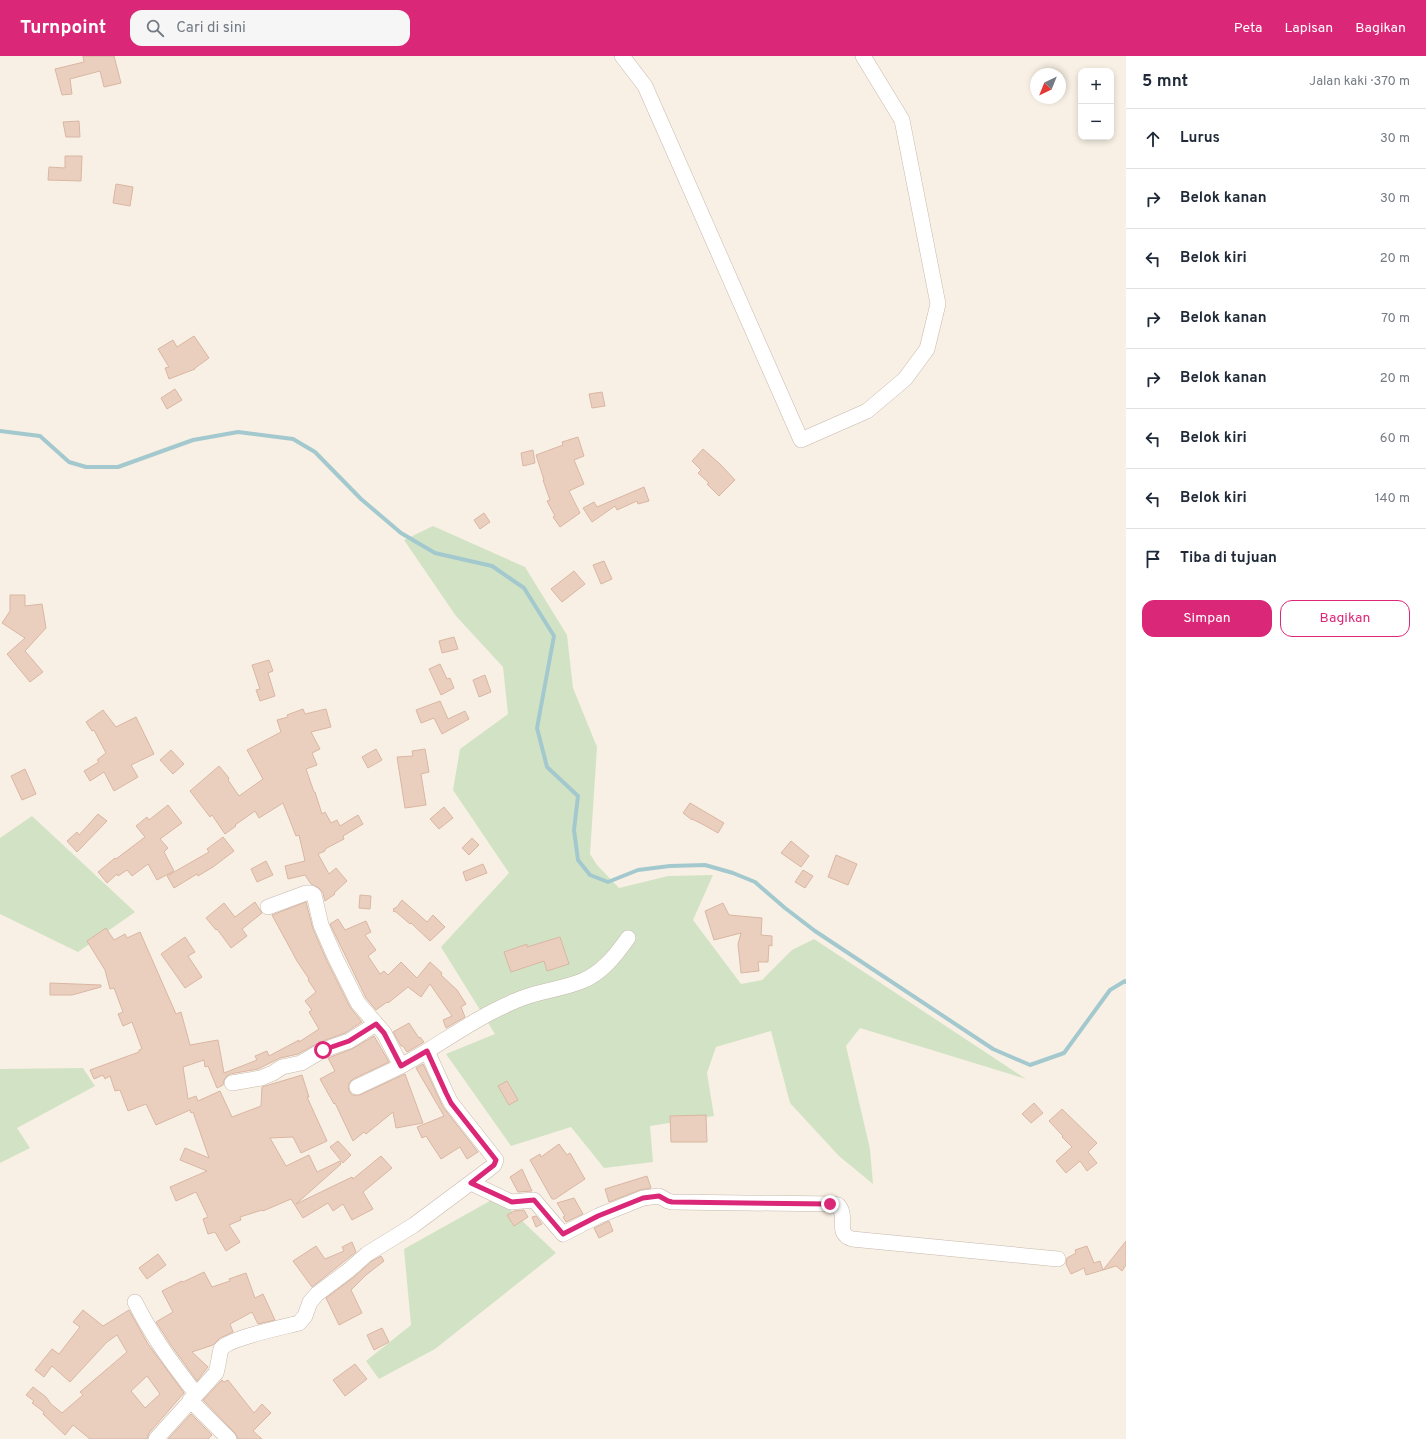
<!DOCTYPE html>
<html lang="id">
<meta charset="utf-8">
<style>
:root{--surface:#fff;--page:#f6f6f7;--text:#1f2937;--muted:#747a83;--line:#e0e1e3;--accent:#db2777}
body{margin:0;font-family:Overpass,sans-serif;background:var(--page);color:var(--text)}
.controls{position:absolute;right:12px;top:12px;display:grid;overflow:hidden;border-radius:8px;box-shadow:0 2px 6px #0003}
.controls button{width:36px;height:36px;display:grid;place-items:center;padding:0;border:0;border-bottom:1px solid var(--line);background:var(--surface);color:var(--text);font:20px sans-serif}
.compass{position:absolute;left:1030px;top:12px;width:36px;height:36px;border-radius:50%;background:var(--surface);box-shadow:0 2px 6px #0003;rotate:223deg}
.stop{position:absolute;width:12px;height:12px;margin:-9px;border:3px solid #db2777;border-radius:50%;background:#fff}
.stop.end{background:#db2777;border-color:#fff;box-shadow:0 1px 4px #0008}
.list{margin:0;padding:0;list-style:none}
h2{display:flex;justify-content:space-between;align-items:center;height:52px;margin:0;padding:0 16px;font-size:17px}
h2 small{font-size:13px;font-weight:400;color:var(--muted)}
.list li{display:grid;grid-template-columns:26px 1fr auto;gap:12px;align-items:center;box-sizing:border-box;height:60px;padding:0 16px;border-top:1px solid var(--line)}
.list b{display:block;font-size:15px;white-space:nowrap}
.list em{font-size:13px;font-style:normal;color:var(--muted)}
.actions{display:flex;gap:8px;padding:12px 16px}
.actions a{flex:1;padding:9px 0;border:1px solid var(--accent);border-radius:12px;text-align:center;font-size:14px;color:var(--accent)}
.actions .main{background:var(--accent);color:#fff}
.icon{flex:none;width:22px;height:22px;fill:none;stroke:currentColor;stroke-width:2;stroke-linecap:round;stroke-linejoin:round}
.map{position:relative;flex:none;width:1126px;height:1383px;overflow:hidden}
header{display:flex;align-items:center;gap:24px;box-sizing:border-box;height:56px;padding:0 20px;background:var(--accent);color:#fff}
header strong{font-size:19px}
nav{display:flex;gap:22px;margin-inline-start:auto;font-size:14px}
.search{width:280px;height:36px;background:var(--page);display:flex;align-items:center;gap:10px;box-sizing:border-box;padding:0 14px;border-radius:12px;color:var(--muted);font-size:15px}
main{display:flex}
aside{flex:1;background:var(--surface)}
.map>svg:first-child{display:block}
</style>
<header>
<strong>Turnpoint</strong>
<div class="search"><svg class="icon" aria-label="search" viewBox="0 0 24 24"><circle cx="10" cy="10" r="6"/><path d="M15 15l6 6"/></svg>Cari di sini</div>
<nav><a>Peta</a><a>Lapisan</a><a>Bagikan</a></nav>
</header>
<main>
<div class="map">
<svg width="1126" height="1383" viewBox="0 0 1126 1383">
<rect width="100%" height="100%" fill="#f8f0e4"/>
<path fill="#d2e3c5" d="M433,470L525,511L567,579L573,632L597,691L590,798L597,809L619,832L668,820L713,819L693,864L741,928L762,924L792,894L814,883L1026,1023L860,972L846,990L870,1093L873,1128L839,1100L790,1047L771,975L716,991L707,1017L714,1060L650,1070L653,1106L604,1112L571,1071L511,1090L446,998L495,978L441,891L509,817L453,734L460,693L508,658L503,611L456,560L404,484Z
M32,760L135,856L78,896L0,858V782Z
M83,1012L95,1030L17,1072L30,1092L0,1107V1013Z
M497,1141L556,1197L435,1293L379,1323L366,1305L411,1269L404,1193Z"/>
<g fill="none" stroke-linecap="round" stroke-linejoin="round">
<path stroke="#a3c9cf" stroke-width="4" d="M0,375L40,380L69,406L86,411H118L193,384L238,376L293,383L315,396L361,443L401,477L435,497L492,510L524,532L554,580L537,672L547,711L578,740L574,774L578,804L590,819L608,826L638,814L670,810L705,809L733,817L755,826L785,852L815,875L993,993L1030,1009L1064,997L1110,934L1125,925L1126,926"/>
</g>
<path fill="#eacfbf" stroke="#dab6a2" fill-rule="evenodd" d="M83,0H114L121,27L104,31L100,15L70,23L72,38L62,39L55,13L84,6Z
M79,65L80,81H66L63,66Z
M65,100H82L81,125L48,124L49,111L65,112Z
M116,128L133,131L130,150L113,147Z
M194,280L209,302L195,312V313L169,323L165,312L169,311L158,293L173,284L177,291Z
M175,333L182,344L167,353L161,342Z
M602,336L605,350L592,352L589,338Z
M578,381L584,400L574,404L584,428L569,435L580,457L560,471L553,461L555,460L547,445L550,444L543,424H544L536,399L563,389L562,386Z
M703,393L720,408L735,424L719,440L707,428L709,427L698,417L701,414L692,405Z
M533,394L535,407L523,410L521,397Z
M644,431L649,445L638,448L637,445L617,454L615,450L592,466L583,452L594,446L597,451Z
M484,457L490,466L480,473L474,464Z
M604,505L612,523L601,528L593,509Z
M574,515L585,528L562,546L551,533Z
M10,539H25V550L42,548L46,572L25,595L43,616L30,626L7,598L25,582L2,567L10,555Z
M454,581L458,593L442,597L439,585Z
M269,604L273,615L268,617L275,640L260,645L256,634L260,633L252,609Z
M440,608L447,623L450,622L454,632L441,639L429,613Z
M485,619L491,636L479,641L473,624Z
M440,645L448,663L465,655L469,663L442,678L434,662L421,667L416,654Z
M303,653L305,658L326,653L331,671L311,676L320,693L312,697L317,709L306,713L314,736H315L322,758L325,756L331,767L337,764L340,770L358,759L363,768L343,780L344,783L325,793V795L318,798L329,818L336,812L347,825L334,837L335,838L325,845L323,837L319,832L311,828L305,819L288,823L285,810L305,805L299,779L296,780L283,747L259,762L255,755L235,769L236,770L225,778L212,759L210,761L190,735L219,710L229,722L228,724L239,740L263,723L247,694L281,676L277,664L288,661L287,659Z
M103,654L116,671L136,661L154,698L131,709L138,721L114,735L104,716L90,725L84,715L99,706L97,704L106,697L94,674L92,675L86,666Z
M376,693L382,704L368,712L362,701Z
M425,693L429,716L421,718L426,749L405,752L397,701L413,700L412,695Z
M171,694L184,708L173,718L160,704Z
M25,713L36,738L22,744L11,720Z
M690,747L724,767L718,777L704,769L692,763V764L683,757Z
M168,749L182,767L160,783L168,792L164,796L174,815L157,824L148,808L132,820L127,814L118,820L117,818L107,827L98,816L115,802L116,803L145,781L136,770L147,761L149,764Z
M444,751L453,762L439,773L430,763Z
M98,758L107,765L77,796L67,785L77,776L79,779Z
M223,781L234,795L213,811L198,820L197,818L174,832L167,820L209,796L207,793Z
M472,782L479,789L469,799L462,792Z
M791,785L809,800L801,811L781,797Z
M836,799L857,808L848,829L828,821Z
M266,805L273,819L257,826L251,813Z
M483,808L487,817L466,825L463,816Z
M803,814L813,820L805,832L795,826Z
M360,839L371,840L370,853L359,852Z
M402,844L427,866L433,859L445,871L430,885L411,867L410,868L396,856L393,855L394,854L393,853L397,851Z
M255,846L262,857L242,873L247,880L231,892L217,873L216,874L206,862L224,847L235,861Z
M306,846L313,873L327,905L350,951L362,966L345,977L320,986L298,998L280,1002L258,1013L230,1018L227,1020L224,1024L223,1029L217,1032L208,1010L205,1011L204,1004L183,1011L188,1043L196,1040L198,1045L220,1035L232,1061L261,1050L262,1031L302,1019L309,1041H307L327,1085L301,1097L293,1081L270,1082L286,1110L309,1099L317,1116L340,1105L341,1108L296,1148L352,1121L353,1123L381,1100L392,1112L363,1136L373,1153L352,1164L343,1148L333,1155L328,1147L303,1162L291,1143L263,1155L262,1154L240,1161L241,1164L229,1169L240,1186L226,1195L215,1176L208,1178L203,1163L208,1161L196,1136L176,1145L170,1131L207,1115L180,1104L185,1092L209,1102L193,1056L191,1057L190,1054L156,1069L146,1048L128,1055L120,1034L115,1035L110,1020L105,1023L103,1019L94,1023L90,1014L139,996V994L142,993L132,966L123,970L118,958L123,956L114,932L110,933L105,914L87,885L106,872L114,884L125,878L127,882L140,876L176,958L181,956L190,989L218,984L224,1017L257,1004L255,1000L267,995L269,1000L299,984V986L319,973L309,956L312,954L305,945L316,936L308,924L309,923L297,905L272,859Z
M723,847L729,859L762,862L761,879L772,880V890L769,889L768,906H758L759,915L741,917L738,888L741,877L714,884L705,855Z
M338,863L345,874L366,865L371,876L365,879L376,894L368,900L380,918L384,915L388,919L401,906L417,922L430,906L442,917L441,919L457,934L466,948L461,951L465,961L446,972L443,964L452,960L430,928L421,941L408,931L388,947L387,946L376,954L366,942L330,868Z
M185,881L195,896L188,900L202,921L185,932L161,898Z
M560,881L569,908L547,915L544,905L511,916L504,896L527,888V891Z
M50,927L101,929V931L72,939H50Z
M409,967L419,982L420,981L424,986L407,996L403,990H401L393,976Z
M374,980L389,1006L353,1023L350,1026L348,1030L349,1035L352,1039H360L405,1018L423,1067L396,1072L393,1056L366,1078L364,1076L353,1085L335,1047L334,1048L320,1023L335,1015L328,1002L352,993Z
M423,1008L443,1051L478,1096L467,1103L460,1091L441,1103L426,1080L422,1082L417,1071L444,1060L416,1012Z
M507,1025L518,1044L509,1049L498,1030Z
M1034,1047L1043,1057L1031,1067L1022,1058Z
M1062,1053L1097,1087L1088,1096L1097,1107L1087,1115L1080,1105L1066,1117L1056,1105L1072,1091L1062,1081L1063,1080L1049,1065Z
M706,1059L707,1086H671L670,1060Z
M338,1085L351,1099L343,1107L330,1091Z
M559,1088L567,1099L570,1097L585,1123L555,1143H552L530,1104L540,1098L541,1101Z
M522,1113L532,1135L518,1136L510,1121Z
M647,1120L651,1132L640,1134L609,1146L605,1133Z
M574,1142L583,1158L566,1166L563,1161L565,1160L557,1147Z
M524,1154L528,1161L514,1170L507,1159L514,1155Z
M536,1160L542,1168L536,1171L532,1161Z
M609,1165L613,1175L599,1182L594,1172Z
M1126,1185V1209L1122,1215L1116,1210L1103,1214Z
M352,1186L356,1196L312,1231L293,1205L316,1190L325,1203L344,1195L342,1191Z
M1087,1190L1094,1207L1100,1205L1103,1214L1086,1219L1084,1212L1071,1218L1066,1208L1067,1202L1076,1197L1075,1194Z
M158,1198L166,1209L147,1223L139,1212Z
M381,1200L384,1205L366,1219L351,1234L362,1257L339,1269L326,1242L354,1221L372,1205Z
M204,1216L212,1231L230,1225L229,1223L246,1217L255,1242L263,1238L275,1264L258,1268L252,1256L230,1268L233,1276L220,1282L213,1289L192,1296L208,1311L197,1325L171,1289L156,1266L173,1256L162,1235L182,1225L183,1226Z
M83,1254L103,1270L129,1254L148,1288L184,1337L149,1377L147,1383H90L73,1369L65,1379L43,1358L44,1356L32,1347L34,1345L26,1339L33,1331L46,1341L51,1348L62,1357L83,1339L80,1336L127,1296L117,1279L107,1286L70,1326L52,1310L44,1321L35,1314L52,1293L59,1298L80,1271L73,1266ZM147,1320L160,1338L145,1352L131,1335Z
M382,1272L389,1286L374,1294L367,1279Z
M355,1308L367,1323L345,1340L333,1324Z
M222,1324L224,1326L228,1324L254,1357L262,1348L271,1357L253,1375L262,1383H238L235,1377L203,1344Z
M191,1358L212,1379L208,1383H168Z"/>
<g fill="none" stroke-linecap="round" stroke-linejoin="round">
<g stroke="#c7b8ac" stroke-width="16">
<path id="street" d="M622,0L645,30L801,384L867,355L905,323L927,293L938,248L902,64L863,0
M427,995C456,977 484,958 515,945C536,935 560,934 582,925C602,917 616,899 628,882
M232,1027L261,1022L273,1017L282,1011L301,1007L323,994L349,985L376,968
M357,1031L401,1010
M471,1127L511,1146L534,1144L563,1178L598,1160L643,1142L659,1140L668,1145L672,1146L834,1148L838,1149C849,1161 834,1177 852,1183L1058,1203
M135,1246C153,1282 172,1307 196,1338
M190,1344L229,1383
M156,1383L216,1317C218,1311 220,1295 221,1293C229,1282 284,1271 299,1267L305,1260L310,1246L317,1238L349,1214L367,1198L414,1169L489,1113L494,1109L496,1104L451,1047L446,1037L427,995L401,1010L384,977L358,947L335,901L321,869L314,839L311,837H306L268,851"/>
</g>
<use href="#street" stroke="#fff" stroke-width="15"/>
</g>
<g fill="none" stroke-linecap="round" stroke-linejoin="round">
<path stroke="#db2777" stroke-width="5" d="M323,994L349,985L376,968L384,977L401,1010L427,995L446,1037L451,1047L496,1104L494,1109L471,1127L512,1146L534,1144L563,1178L598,1160L643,1142L659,1140L668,1145L672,1146L830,1148"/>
</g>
</svg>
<div class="controls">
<button>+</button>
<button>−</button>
</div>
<svg class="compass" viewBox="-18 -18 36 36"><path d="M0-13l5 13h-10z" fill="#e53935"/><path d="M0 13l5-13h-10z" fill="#747a83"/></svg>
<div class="stop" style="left:323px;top:994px"></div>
<div class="stop end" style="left:830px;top:1148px"></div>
</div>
<aside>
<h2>5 mnt<small>Jalan kaki · 370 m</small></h2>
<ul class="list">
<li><svg class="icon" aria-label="ahead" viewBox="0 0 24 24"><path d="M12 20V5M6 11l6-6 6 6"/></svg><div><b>Lurus</b></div><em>30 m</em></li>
<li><svg class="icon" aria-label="right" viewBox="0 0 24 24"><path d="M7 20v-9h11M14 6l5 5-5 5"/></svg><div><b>Belok kanan</b></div><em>30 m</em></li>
<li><svg class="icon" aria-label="left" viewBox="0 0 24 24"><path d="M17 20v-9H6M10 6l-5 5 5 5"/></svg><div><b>Belok kiri</b></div><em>20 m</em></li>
<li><svg class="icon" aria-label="right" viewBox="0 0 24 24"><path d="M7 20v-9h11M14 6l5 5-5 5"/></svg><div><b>Belok kanan</b></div><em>70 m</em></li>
<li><svg class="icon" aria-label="right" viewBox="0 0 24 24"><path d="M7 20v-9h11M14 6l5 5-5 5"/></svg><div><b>Belok kanan</b></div><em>20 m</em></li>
<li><svg class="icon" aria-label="left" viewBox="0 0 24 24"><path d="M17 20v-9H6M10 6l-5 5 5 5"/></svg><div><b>Belok kiri</b></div><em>60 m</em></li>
<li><svg class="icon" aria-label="left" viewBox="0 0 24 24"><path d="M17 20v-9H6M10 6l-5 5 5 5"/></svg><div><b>Belok kiri</b></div><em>140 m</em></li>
<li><svg class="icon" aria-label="arrive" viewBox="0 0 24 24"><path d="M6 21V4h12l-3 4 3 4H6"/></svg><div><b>Tiba di tujuan</b></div></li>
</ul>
<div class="actions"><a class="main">Simpan</a><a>Bagikan</a></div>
</aside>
</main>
